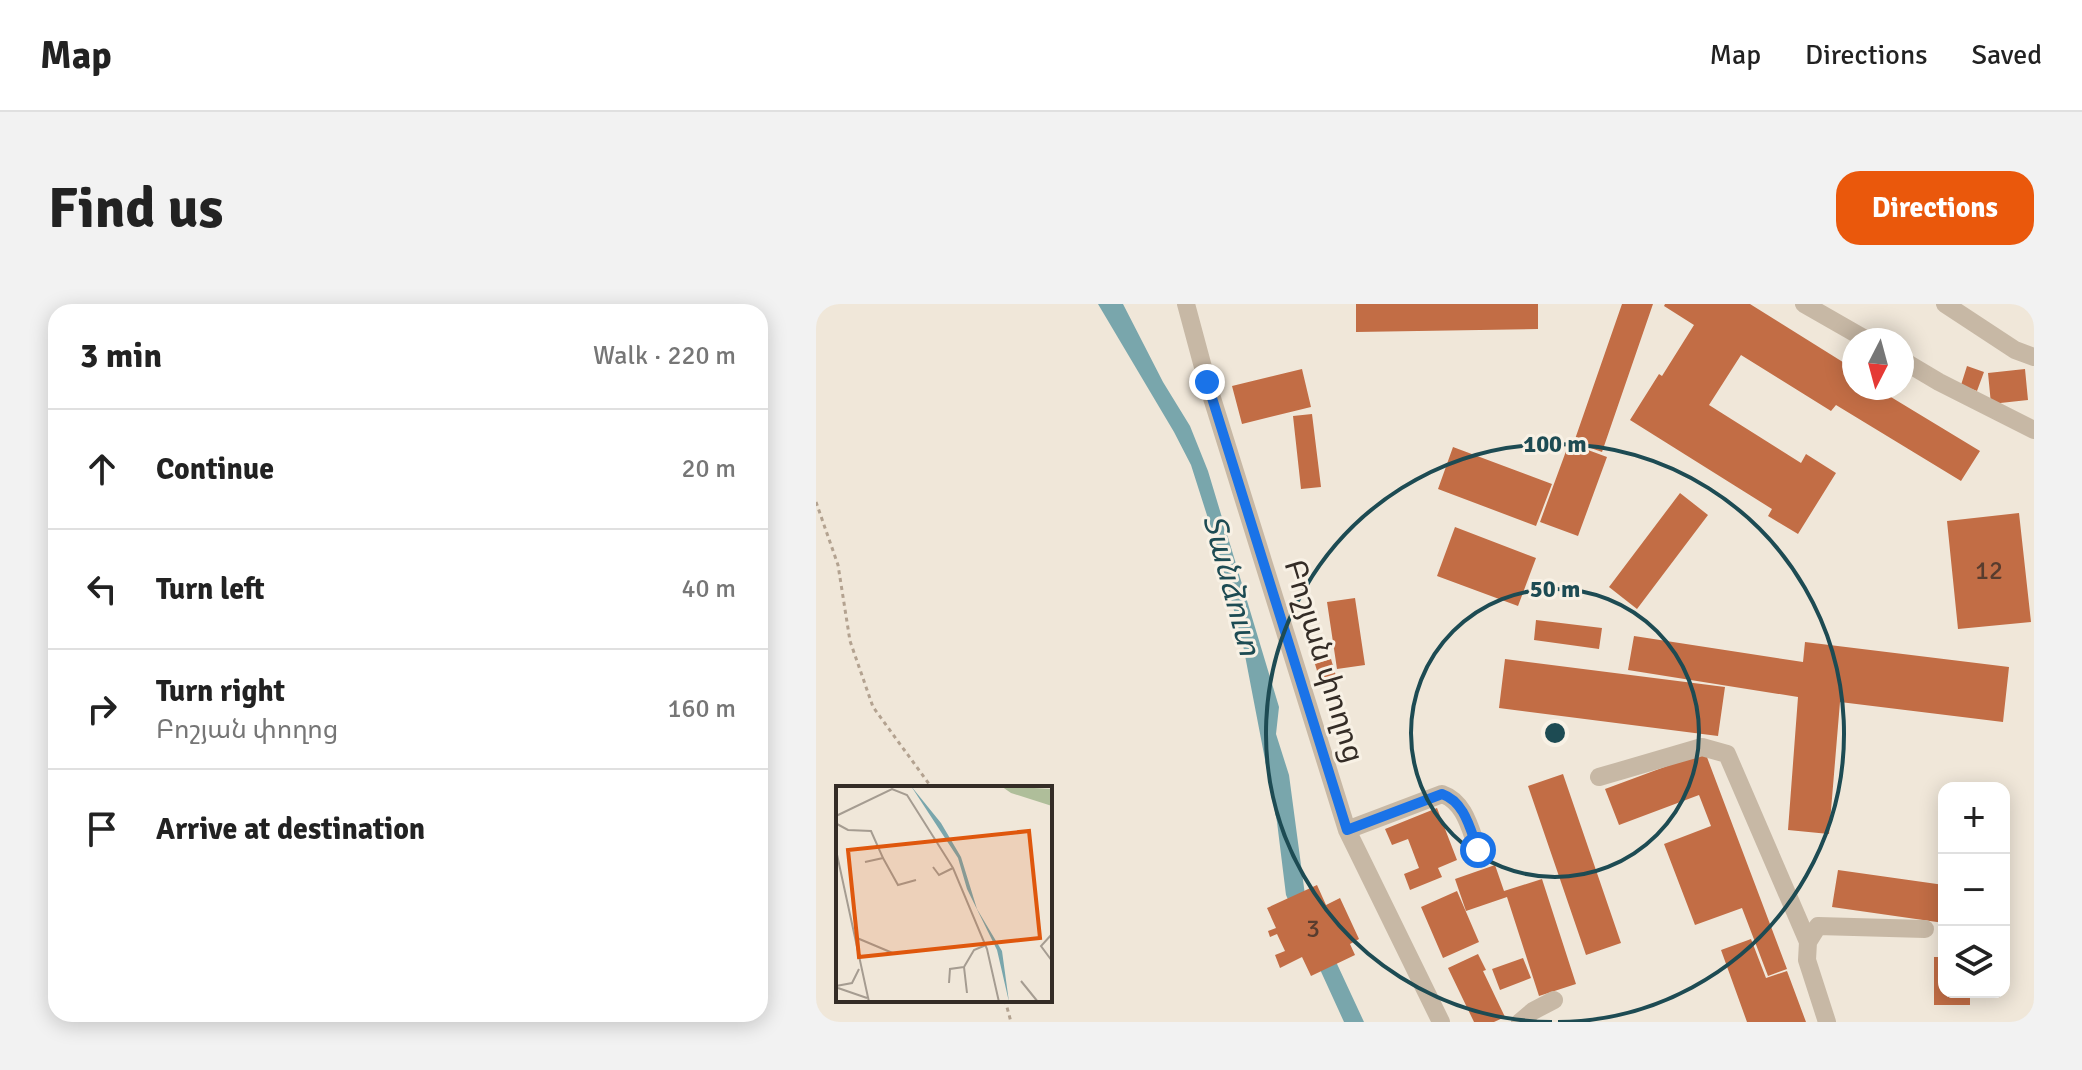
<!DOCTYPE html>
<meta charset="utf-8">
<style>
:root{--surface:#fff;--page:#f2f2f2;--text:#222;--muted:#767676;--line:#e0e0e0;--accent:#ea580c}
body{margin:0;font-family:Signika,"Noto Sans Armenian",sans-serif;background:var(--page);color:var(--text)}
.controls{position:absolute;right:24px;bottom:24px;display:grid;overflow:hidden;border-radius:16px;box-shadow:0 4px 20px #0003}
.controls button{width:72px;height:72px;display:grid;place-items:center;padding:0;border:0;border-bottom:2px solid var(--line);background:var(--surface);color:var(--text);font:40px sans-serif}
.compass{position:absolute;left:1026px;top:24px;width:72px;height:72px;border-radius:50%;background:var(--surface);box-shadow:0 4px 20px #0003;rotate:186deg}
.stop{position:absolute;width:24px;height:24px;margin:-18px;border:6px solid #1a73e8;border-radius:50%;background:#fff}
.stop.end{background:#1a73e8;border-color:#fff;box-shadow:0 2px 8px #0008}
.list{margin:0;padding:0;list-style:none}
h2{display:flex;justify-content:space-between;align-items:center;height:104px;margin:0;padding:0 32px;font-size:34px}
h2 small{font-size:26px;font-weight:400;color:var(--muted)}
.list li{display:grid;grid-template-columns:52px 1fr auto;gap:24px;align-items:center;box-sizing:border-box;height:120px;padding:0 32px;border-top:2px solid var(--line)}
.list b{display:block;font-size:30px;white-space:nowrap}
.list p{margin:0;font-size:26px;white-space:nowrap;color:var(--muted)}
.list em{font-size:26px;font-style:normal;color:var(--muted)}
.icon{flex:none;width:44px;height:44px;fill:none;stroke:currentColor;stroke-width:2;stroke-linecap:round;stroke-linejoin:round}
.map{position:relative;flex:none;width:1218px;height:718px;overflow:hidden;border-radius:24px}
header{display:flex;align-items:center;gap:48px;box-sizing:border-box;height:112px;padding:0 40px;background:var(--surface);border-bottom:2px solid var(--line)}
header strong{font-size:38px}
nav{display:flex;gap:44px;margin-inline-start:auto;font-size:28px}
.intro{display:flex;align-items:center;justify-content:space-between;box-sizing:border-box;height:192px;padding:0 48px}
h1{margin:0;font-size:56px}
.button{padding:20px 36px;border-radius:24px;background:var(--accent);color:#fff;font-size:28px;font-weight:700}
main{display:flex;gap:48px;padding:0 48px}
aside{flex:1;background:var(--surface);border-radius:24px;box-shadow:0 4px 20px #0003}
.map>svg:first-child{display:block}
</style>
<header>
<strong>Map</strong>
<nav><a>Map</a><a>Directions</a><a>Saved</a></nav>
</header>
<div class="intro"><h1>Find us</h1><a class="button">Directions</a></div>
<main>
<aside>
<h2>3 min<small>Walk · 220 m</small></h2>
<ul class="list">
<li><svg class="icon" aria-label="ahead" viewBox="0 0 24 24"><path d="M12 20V5M6 11l6-6 6 6"/></svg><div><b>Continue</b></div><em>20 m</em></li>
<li><svg class="icon" aria-label="left" viewBox="0 0 24 24"><path d="M17 20v-9H6M10 6l-5 5 5 5"/></svg><div><b>Turn left</b></div><em>40 m</em></li>
<li><svg class="icon" aria-label="right" viewBox="0 0 24 24"><path d="M7 20v-9h11M14 6l5 5-5 5"/></svg><div><b>Turn right</b><p>Բոշյան փողոց</p></div><em>160 m</em></li>
<li><svg class="icon" aria-label="arrive" viewBox="0 0 24 24"><path d="M6 21V4h12l-3 4 3 4H6"/></svg><div><b>Arrive at destination</b></div></li>
</ul>
</aside>
<div class="map">
<svg width="1218" height="718" viewBox="0 0 1218 718">
<rect width="100%" height="100%" fill="#f0e7d9"/>
<path fill="#79a6ac" d="M282,0H307L347,78L374,122L392,167L463,403L460,430L473,471L489,591L548,718H528L470,591L461,518L427,341L403,249L375,161L358,128Z"/>
<path fill="#c26d45" d="M540,0H722V25L540,28Z
M806,0H837L786,148L758,138Z
M849,0H934L1038,65V84H1060L1164,147L1145,177L1020,101L1015,107L925,51L893,101L985,159L990,150L1020,169L982,230L952,212L956,205L814,116L843,70L846,72L878,21L848,2Z
M1151,62L1168,68L1161,87L1145,81Z
M486,65L495,103L426,120L416,82Z
M1209,65L1212,96L1175,100L1172,69Z
M496,110L505,183L485,185L477,112Z
M753,139L791,153L762,232L724,218Z
M637,143L736,180L720,222L622,185Z
M864,189L892,211L821,305L793,283Z
M1203,209L1215,318L1142,325L1131,217Z
M639,223L720,254L702,302L621,272Z
M539,294L549,361L521,365L511,298Z
M720,316L786,324L783,345L718,336Z
M818,332L987,358L989,338L1193,363L1187,418L1024,398L1013,530L972,526L982,393L812,366Z
M515,355L520,372L504,377L499,360Z
M689,355L909,383L902,432L683,404Z
M889,448L971,665L952,672L926,604L879,621L848,540L895,522L883,491L803,521L789,485Z
M747,470L805,639L770,651L712,482Z
M621,504L641,556L622,564L626,573L594,586L588,570L603,564L592,535L576,541L569,525Z
M679,561L688,587L726,575L760,680L723,692L691,593L650,607L639,575Z
M1022,566L1128,581V619L1016,603Z
M501,581L510,601L524,594L543,635L534,640L539,651L495,672L486,653L464,664L459,651L469,647L461,630L454,633L452,627L460,624L451,604Z
M641,587L663,638L627,654L605,603Z
M935,635L950,674L971,667L990,718H931L905,646Z
M662,650L670,666L667,667L689,713L678,718H658L632,664Z
M1118,653H1128V688H1154V701H1118Z
M707,654L715,674L684,686L676,665Z"/>
<g fill="none" stroke-linecap="round" stroke-linejoin="round">
<path stroke="#b3a290" stroke-width="3" stroke-dasharray="4 4" stroke-linecap="butt" d="M0,198L22,261L34,337L57,403L116,484
M189,696L195,718"/>
<path stroke="#c7b8a5" stroke-width="18" d="M370,0L391,78L531,526L625,718
M988,0L1051,36
M1129,0L1199,46L1218,53
M1086,56L1123,78L1218,126
M783,473L886,443L911,450L992,638
M531,526L626,490C649,498 654,525 662,546
M704,718L717,707L738,696
M1011,718L991,656L992,638L1002,622L1109,625"/>
</g>
<g fill="none" stroke-linecap="round" stroke-linejoin="round">
<path stroke="#1a73e8" stroke-width="10" d="M391,78L531,526L626,490C649,498 654,525 662,546"/>
</g>
<g fill="none" stroke="#1d4b53" stroke-width="4">
<circle cx="739" cy="429" r="144"/>
<path d="M736 718A289 289 0 1 1 742 718"/>
</g>
<g text-anchor="middle" dominant-baseline="central" stroke-width="6" stroke-linejoin="round" paint-order="stroke">
<g font-size="26" fill="#583c2e">
<text x="1173" y="267">12</text>
<text x="497" y="625">3</text>
</g>
<g font-size="30" fill="#342c26" stroke="#f8f1e5">
<text transform="translate(508 357) rotate(73)">Բոշյան փողոց</text>
</g>
<g font-size="32" font-style="italic" fill="#1d4b53" stroke="#f8f1e5">
<text transform="translate(416 281) rotate(75)">Տանձուտ</text>
</g>
</g>
<g transform="translate(20 482)">
<rect width="216" height="216" fill="#f0e7d9"/>
<path d="M165,0L216,3V20L175,7Z" fill="#afbe9a"/>
<path d="M75,0L105,37L125,71L141,123L166,165L173,216L161,164L131,103L122,72Z" fill="#79a6ac"/>
<path fill="none" stroke="#a59c91" stroke-width="2" d="M0,30L56,3L71,9L117,82L151,163L163,216M1,38L12,44L35,45L47,72L29,76M0,64L33,216M47,72L62,99L80,94M97,81L103,89L117,82M216,148L205,160L216,175M21,152L59,168M185,195L202,216M113,197L114,183L128,181M0,200L16,197L23,183M2,202L31,212M131,207L128,181L138,164L150,159"/>
<path fill="#df570d" fill-opacity="0.15" stroke="#df570d" stroke-width="4" d="M193,45L204,152L23,171L12,64Z"/>
<rect width="216" height="216" fill="none" stroke="#342c26" stroke-width="4"/>
</g>
<circle cx="739" cy="429" r="12" fill="#1d4b53" stroke="#f8f1e5" stroke-width="4"/>
<g font-size="24" text-anchor="middle" font-weight="bold" fill="#1d4b53" stroke="#f8f1e5" stroke-width="6" stroke-linejoin="round" paint-order="stroke">
<text x="739" y="148">100 m</text>
<text x="739" y="293">50 m</text>
</g>
</svg>
<div class="controls">
<button>+</button>
<button>−</button>
<button><svg class="icon" aria-label="layers" viewBox="0 0 24 24"><path d="M12 4l9 5-9 5-9-5zM3 14l9 5 9-5"/></svg></button>
</div>
<svg class="compass" viewBox="-18 -18 36 36"><path d="M0-13l5 13h-10z" fill="#e53935"/><path d="M0 13l5-13h-10z" fill="#767676"/></svg>
<div class="stop" style="left:662px;top:546px"></div>
<div class="stop end" style="left:391px;top:78px"></div>
</div>
</main>
